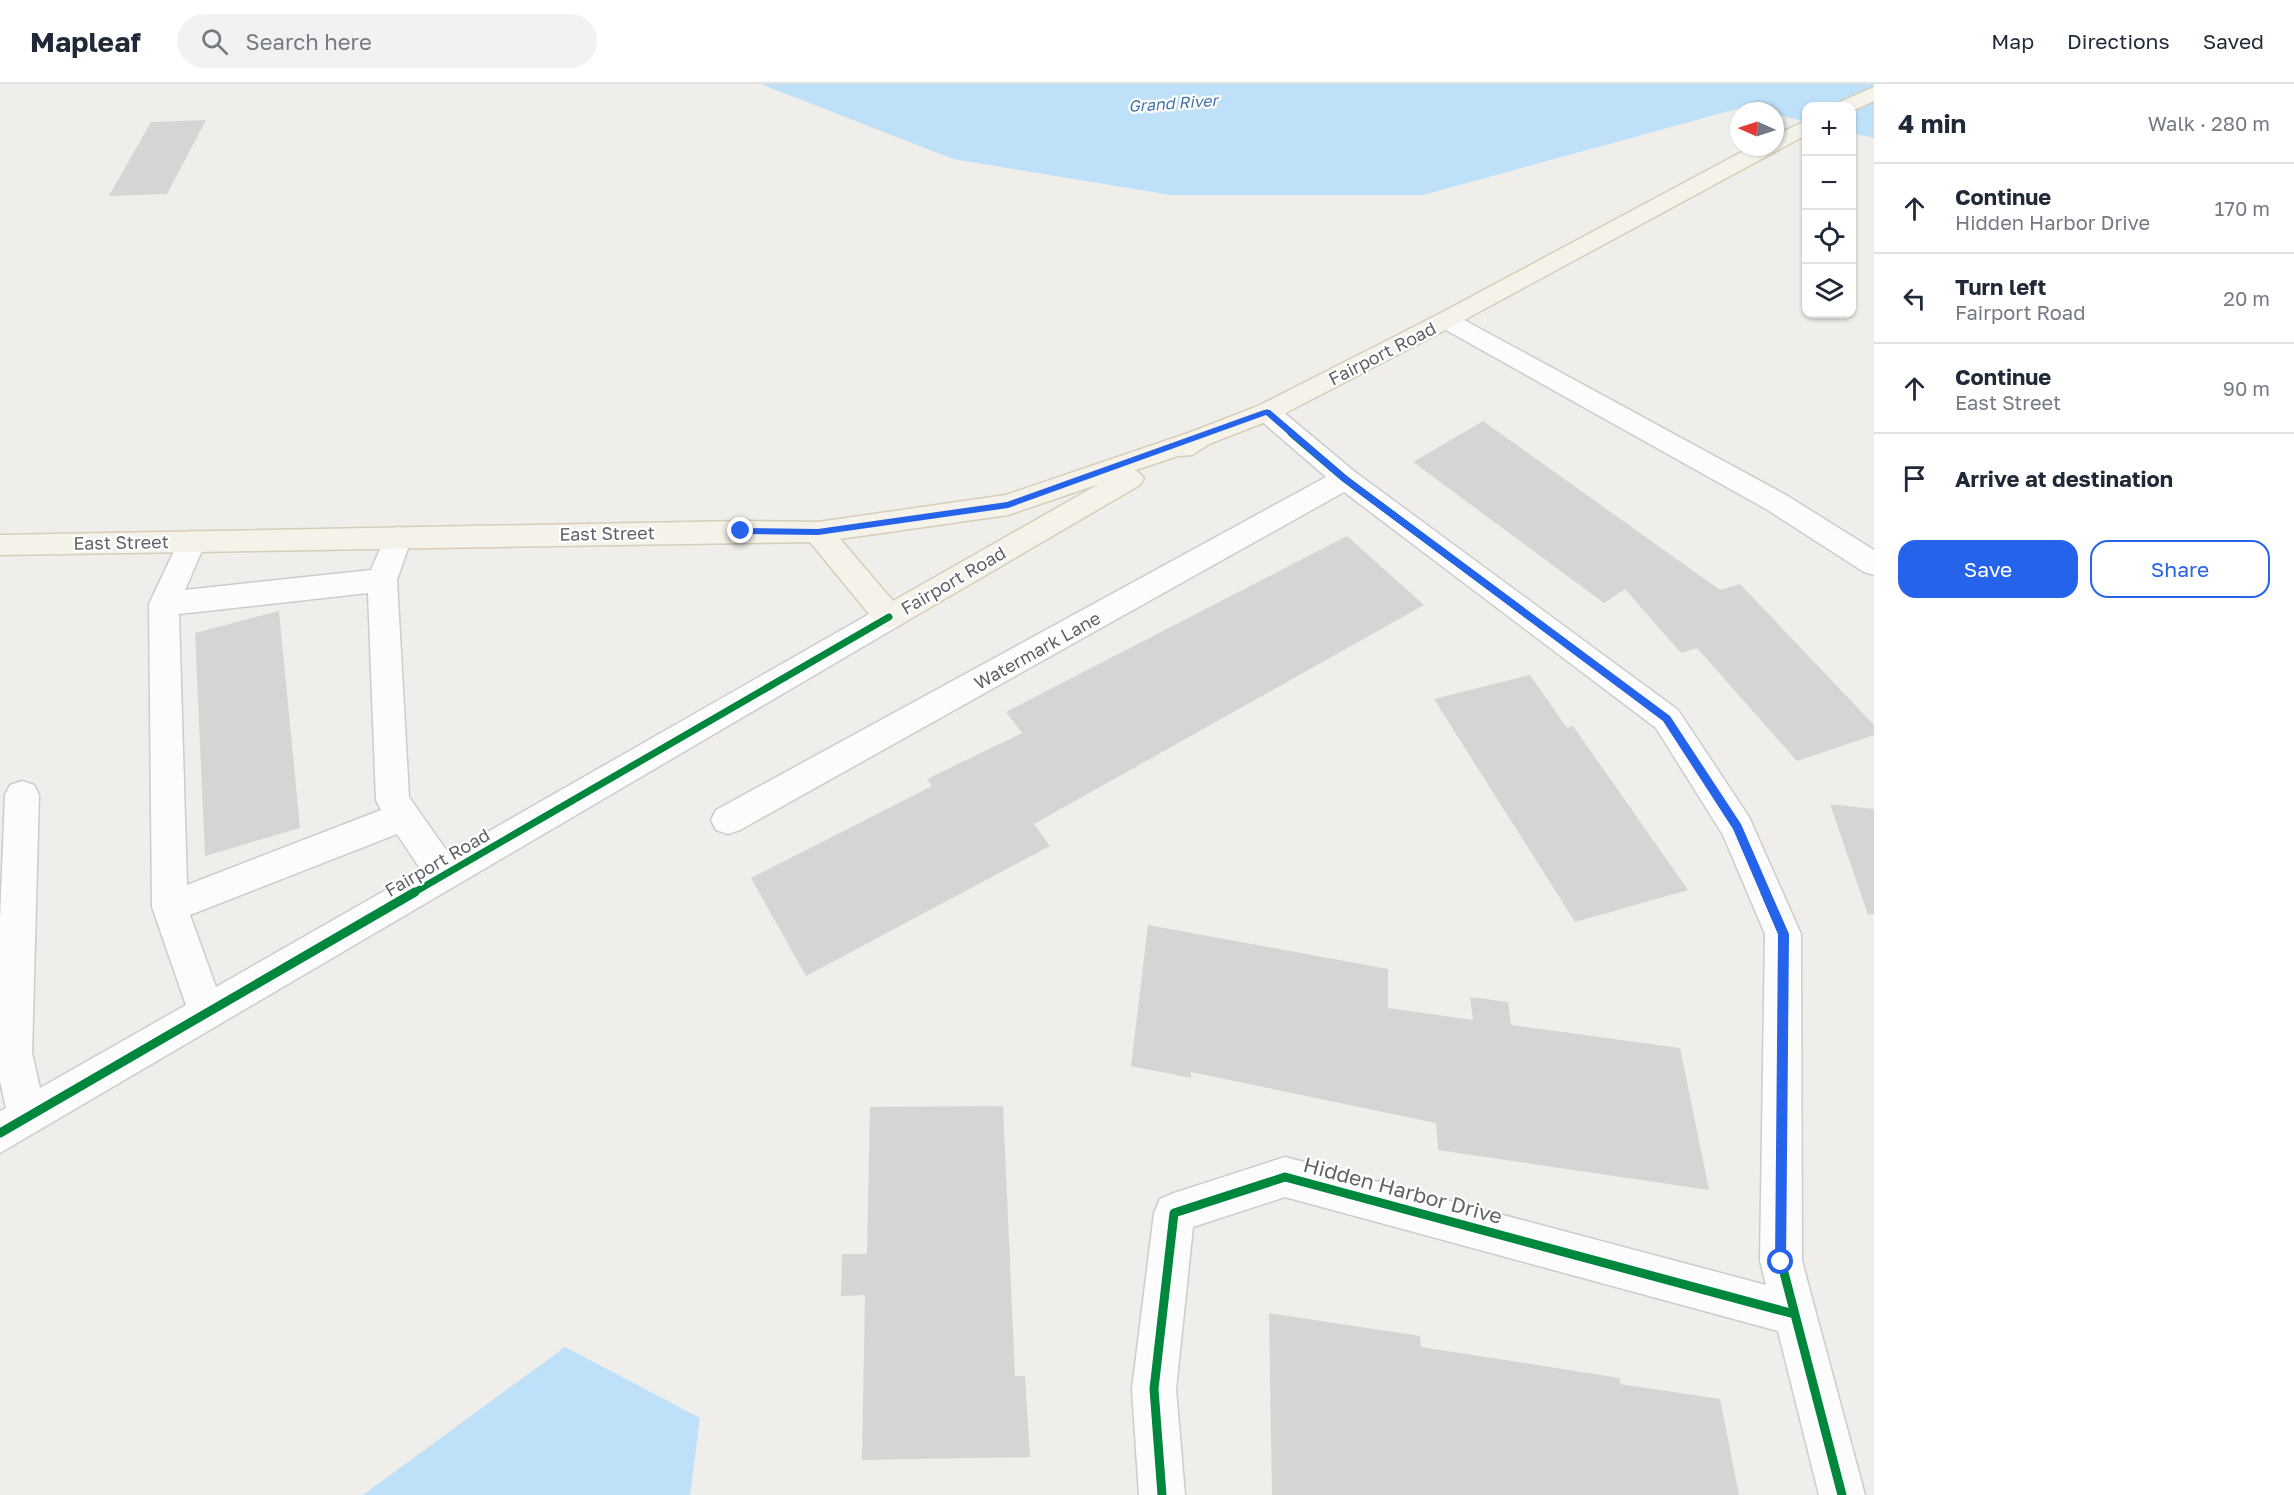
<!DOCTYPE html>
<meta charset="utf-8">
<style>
:root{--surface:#fff;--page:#f2f2f3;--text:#1f2937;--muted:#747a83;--line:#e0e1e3;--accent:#2563eb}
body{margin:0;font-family:"Golos Text",sans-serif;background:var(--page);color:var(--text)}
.controls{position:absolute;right:18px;top:18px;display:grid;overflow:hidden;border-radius:12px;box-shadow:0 2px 4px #0004}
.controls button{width:54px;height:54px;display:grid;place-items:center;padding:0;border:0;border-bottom:2px solid var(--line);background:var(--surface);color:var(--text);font:30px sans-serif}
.compass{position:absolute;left:1730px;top:18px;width:54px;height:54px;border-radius:50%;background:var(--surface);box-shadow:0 2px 4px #0004;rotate:273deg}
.stop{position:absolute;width:18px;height:18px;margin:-14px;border:4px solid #2563eb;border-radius:50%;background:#fff}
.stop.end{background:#2563eb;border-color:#fff;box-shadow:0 2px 6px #0008}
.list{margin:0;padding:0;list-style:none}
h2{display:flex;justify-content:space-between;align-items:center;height:78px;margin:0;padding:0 24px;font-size:26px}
h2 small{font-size:20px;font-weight:400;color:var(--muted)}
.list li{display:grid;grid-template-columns:39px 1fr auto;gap:18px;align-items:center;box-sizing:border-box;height:90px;padding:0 24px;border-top:2px solid var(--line)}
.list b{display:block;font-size:22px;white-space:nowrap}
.list p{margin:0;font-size:20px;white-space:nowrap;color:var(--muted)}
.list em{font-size:20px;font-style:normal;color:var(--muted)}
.actions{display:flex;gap:12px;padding:18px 24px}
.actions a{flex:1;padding:14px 0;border:2px solid var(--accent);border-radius:18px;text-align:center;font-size:21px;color:var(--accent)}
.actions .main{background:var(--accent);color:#fff}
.icon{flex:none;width:33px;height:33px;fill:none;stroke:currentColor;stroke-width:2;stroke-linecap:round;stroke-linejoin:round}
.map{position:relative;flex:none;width:1874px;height:1411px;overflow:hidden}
header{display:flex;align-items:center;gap:36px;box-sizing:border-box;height:84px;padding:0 30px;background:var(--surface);border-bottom:2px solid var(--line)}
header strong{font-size:28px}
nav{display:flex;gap:33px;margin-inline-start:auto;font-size:21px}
.search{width:420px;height:54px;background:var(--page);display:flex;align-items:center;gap:15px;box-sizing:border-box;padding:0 21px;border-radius:33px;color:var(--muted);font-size:22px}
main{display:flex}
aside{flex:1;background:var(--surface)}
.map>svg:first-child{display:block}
</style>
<header>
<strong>Mapleaf</strong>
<div class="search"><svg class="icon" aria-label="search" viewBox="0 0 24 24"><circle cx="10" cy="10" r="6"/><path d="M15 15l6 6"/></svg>Search here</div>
<nav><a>Map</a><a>Directions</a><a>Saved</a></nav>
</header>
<main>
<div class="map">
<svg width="1874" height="1411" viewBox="0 0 1874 1411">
<rect width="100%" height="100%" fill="#efeeea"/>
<path fill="#bfe0f9" d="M761,0H1874V54L1852,49V22H1806V38L1775,30V27L1744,23L1423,111H1171L953,75Z
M565,1263L700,1334L690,1411H363Z"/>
<path fill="#d6d5d3" d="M206,36L167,110L109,112L151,38Z
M1483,337L1720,506L1740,500L1874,641V651L1797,677L1697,564L1681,569L1625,505L1604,519L1413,378Z
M1347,452L1424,521L1034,740L1050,762L806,892L751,794L932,702L927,695L1022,649L1006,628Z
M279,527L300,744L205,772L195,549Z
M1530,591L1567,644L1573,642L1688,806L1575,838L1434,615Z
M1830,720L1874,725V830L1868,831Z
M1148,841L1388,885V924L1473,936L1470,913L1508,918L1511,941L1680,964L1709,1106L1438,1066L1436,1039L1191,988V994L1131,982Z
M1003,1022L1015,1292H1025L1030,1373L862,1376L865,1211L841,1212L842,1170H867L870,1023Z
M1269,1229L1420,1252L1421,1263L1620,1294V1300L1720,1315L1739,1411H1272Z"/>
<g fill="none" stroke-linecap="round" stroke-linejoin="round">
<g stroke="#cbcccc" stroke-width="3">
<path id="minor" d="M1446,228L1455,231L1786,411L1874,466V491L1864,488L1766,425L1437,241L1434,236L1437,231Z
M1267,319L1276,322L1355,388L1678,626L1749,733L1801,850L1802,1177L1865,1411H1819L1778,1247L1285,1113L1193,1143L1176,1305L1185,1411H1139L1132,1305L1154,1129L1160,1115L1174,1109L1285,1073L1766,1201L1760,1177L1765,850L1723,751L1656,644L1344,408L740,746L728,750L716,746L711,736L716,726L1326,393L1258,334L1254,328L1258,322Z
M398,443L408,446L412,453L397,496L409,713L449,770L878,525L889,522L900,525L904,533L900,541L0,1069V1027L6,1024L0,997V835L5,711L10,701L22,697L34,701L39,711L32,969L40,1004L186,921L152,823L149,520L182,450L192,447L202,450L206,457L185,506L371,486L388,446ZM368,509L376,716L381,726L187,801L179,530ZM397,750L421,786L216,903L190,831Z"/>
</g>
<g stroke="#d7ceb8" stroke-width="3">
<path id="major" d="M1874,3V17L1852,27V22H1837L1840,18Z
M1806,37V51L1455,241L1276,334L1209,360L1192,371L1178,372L1136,386L1144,394L1140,401L900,541L889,544L878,541L810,458L0,471V451L741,437L818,438L1006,411L1191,348L1258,322L1437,231L1751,63H1775V51ZM1099,400L893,517L840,455L1008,431Z"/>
</g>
<use href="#minor" fill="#fdfcfc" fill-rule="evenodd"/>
<use href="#major" fill="#f4f2e9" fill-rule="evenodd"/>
<g stroke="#fff" stroke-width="8">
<path id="cycleway-far2" d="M1267,328L1293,350"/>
</g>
<g stroke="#fff" stroke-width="10">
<path id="cycleway-far1" d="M1291,349L1345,395L1667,635L1737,743L1766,809
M413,809L889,533"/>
</g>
<g stroke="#fff" stroke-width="13">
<path id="cycleway" d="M1765,808L1783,850L1781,1177L1842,1411
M0,1049L415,808
M1162,1411L1154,1305L1174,1129L1285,1093L1794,1230"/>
</g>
<use href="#cycleway-far2" stroke="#00873e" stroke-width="5"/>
<use href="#cycleway-far1" stroke="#00873e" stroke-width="7"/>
<use href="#cycleway" stroke="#00873e" stroke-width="9"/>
</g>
<path fill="#2563eb" d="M1264,326H1270L1348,393L1670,632L1741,740L1789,850L1786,1182L1781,1184L1775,1178L1778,850L1733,745L1663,637L1342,397L1266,331L1008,424L818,451L741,450L737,447L741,444L818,445L1007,418Z"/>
<g text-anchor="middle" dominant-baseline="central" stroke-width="4.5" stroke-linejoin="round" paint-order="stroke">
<g font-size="16" font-style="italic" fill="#4174aa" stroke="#fff">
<text transform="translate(1173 19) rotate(-4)">Grand River</text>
</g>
<g font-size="18" fill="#5f6368" stroke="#fff">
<text transform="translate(1382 269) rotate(-27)">Fairport Road</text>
<text transform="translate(607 449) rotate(-1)">East Street</text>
<text transform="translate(121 458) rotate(-1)">East Street</text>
<text transform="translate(953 496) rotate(-30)">Fairport Road</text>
<text transform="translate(1037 566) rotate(-29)">Watermark Lane</text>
<text transform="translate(437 778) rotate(-30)">Fairport Road</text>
</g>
<g font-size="21" fill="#5f6368" stroke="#fff">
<text transform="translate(1403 1106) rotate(15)">Hidden Harbor Drive</text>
</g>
</g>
</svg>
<div class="controls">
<button>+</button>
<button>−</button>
<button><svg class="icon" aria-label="locate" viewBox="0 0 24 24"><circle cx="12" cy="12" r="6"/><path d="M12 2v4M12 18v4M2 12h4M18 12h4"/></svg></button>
<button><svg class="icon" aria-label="layers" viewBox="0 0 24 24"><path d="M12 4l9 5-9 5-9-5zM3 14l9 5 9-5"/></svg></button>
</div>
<svg class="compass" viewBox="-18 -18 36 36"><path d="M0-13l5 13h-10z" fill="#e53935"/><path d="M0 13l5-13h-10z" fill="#747a83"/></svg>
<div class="stop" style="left:1781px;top:1178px"></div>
<div class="stop end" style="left:741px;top:447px"></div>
</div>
<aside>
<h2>4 min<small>Walk · 280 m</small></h2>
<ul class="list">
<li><svg class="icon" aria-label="ahead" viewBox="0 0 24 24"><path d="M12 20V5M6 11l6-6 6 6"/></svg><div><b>Continue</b><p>Hidden Harbor Drive</p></div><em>170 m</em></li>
<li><svg class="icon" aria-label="left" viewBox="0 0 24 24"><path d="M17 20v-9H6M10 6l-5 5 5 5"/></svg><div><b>Turn left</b><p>Fairport Road</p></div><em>20 m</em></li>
<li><svg class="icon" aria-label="ahead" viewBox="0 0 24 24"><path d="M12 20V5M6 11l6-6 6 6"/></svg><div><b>Continue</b><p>East Street</p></div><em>90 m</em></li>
<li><svg class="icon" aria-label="arrive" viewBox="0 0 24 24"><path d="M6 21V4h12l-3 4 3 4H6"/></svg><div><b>Arrive at destination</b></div></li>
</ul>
<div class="actions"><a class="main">Save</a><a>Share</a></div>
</aside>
</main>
